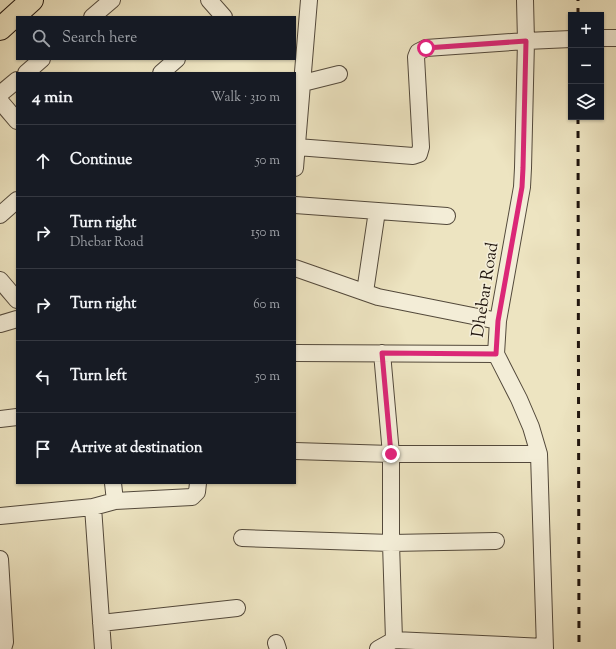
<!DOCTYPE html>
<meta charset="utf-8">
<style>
:root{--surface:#171b24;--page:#242831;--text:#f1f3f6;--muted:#9ea1a6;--line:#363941}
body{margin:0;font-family:"Sorts Mill Goudy",serif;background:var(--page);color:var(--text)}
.controls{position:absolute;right:12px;top:12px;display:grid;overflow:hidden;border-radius:0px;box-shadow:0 1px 3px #0004}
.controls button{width:36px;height:36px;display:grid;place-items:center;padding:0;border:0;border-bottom:1px solid var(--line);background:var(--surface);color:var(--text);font:20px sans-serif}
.stop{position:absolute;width:12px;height:12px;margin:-9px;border:3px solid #db2777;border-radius:50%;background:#fff}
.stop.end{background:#db2777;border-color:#fff;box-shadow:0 1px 4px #0008}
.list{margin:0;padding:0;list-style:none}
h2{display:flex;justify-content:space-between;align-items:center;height:52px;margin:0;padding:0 16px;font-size:17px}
h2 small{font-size:13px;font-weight:400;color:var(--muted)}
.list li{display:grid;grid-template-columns:26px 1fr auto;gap:12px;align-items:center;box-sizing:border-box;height:72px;padding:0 16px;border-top:1px solid var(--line)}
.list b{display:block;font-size:15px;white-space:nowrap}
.list p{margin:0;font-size:13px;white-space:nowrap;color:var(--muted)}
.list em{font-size:13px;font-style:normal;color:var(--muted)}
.icon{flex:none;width:22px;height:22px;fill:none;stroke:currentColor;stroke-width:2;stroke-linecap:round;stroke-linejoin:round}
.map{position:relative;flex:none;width:616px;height:649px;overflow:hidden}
.search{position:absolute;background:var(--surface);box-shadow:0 1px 3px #0004;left:16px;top:16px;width:280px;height:44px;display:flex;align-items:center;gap:10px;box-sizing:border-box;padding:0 14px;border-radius:0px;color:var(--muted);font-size:15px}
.panel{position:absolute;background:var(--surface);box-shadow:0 1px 3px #0004;left:16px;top:72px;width:280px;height:412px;border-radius:0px}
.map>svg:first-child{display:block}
</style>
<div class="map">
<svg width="616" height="649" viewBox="0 0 616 649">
<rect width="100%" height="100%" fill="#ede4c1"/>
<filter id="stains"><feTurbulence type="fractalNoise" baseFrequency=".005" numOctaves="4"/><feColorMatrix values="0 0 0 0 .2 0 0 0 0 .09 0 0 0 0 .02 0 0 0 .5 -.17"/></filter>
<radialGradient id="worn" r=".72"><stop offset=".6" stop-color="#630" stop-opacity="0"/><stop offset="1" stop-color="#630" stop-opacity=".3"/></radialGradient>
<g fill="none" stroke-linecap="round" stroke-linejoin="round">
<g stroke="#53493b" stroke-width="18">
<path id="minor" d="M209,0L224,17
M525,0L526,41L523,168L522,187L498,321L496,354L519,399L531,427L539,454L545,649
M92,17L112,0
M601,38H616
M26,73L42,59
M161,73L177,59
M303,83L339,74
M0,94L17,80
M0,101L17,121
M297,147L413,156L419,154L421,147L416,57L418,52L426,48L526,41L571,39
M295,168L309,0
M295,205L447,216
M0,215L17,200
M295,268L378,297L498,321
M0,280L17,300
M365,292L377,211
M0,324L17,319
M295,353L496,354
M382,353L391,454V543L394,640
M0,419L17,417
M295,451L391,454H539
M113,483L115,501
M93,507L103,649
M0,516L93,507L115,501L192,497L197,492L198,483
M242,538L391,543L496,541
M0,559L5,642L3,649
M101,623L237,608
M276,643L278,649
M378,649L394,640L545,647"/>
</g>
<g stroke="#20150e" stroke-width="24">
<path id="highway" d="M0,29L32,0"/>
</g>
<use href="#minor" stroke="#f3edd7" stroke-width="16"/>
<use href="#highway" stroke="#ede4c1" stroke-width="22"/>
<path stroke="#20150e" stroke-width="3" stroke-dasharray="7 7" stroke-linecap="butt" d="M578,15V0
M578,117L579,649"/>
</g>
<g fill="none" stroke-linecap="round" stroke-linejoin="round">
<path stroke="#db2777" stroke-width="5" d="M391,454L382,353L496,354L498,321L522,187L523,168L526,41L426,48"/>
</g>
<g text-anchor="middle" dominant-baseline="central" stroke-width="3.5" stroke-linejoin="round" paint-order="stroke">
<g font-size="17" fill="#20150e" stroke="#f3edd7">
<text transform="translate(486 290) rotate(-81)">Dhebar Road</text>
</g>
</g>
<rect width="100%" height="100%" filter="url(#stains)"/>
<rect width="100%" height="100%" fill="url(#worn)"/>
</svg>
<div class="controls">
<button>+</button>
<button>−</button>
<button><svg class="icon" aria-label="layers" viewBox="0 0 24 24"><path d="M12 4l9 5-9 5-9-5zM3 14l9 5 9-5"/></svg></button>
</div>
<div class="stop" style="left:426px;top:48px"></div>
<div class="stop end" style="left:391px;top:454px"></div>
<div class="search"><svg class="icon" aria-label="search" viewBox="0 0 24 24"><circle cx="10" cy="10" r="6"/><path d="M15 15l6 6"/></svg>Search here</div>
<section class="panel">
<h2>4 min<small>Walk · 310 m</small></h2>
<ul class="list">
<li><svg class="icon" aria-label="ahead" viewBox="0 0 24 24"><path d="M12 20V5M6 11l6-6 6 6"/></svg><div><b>Continue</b></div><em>50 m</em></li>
<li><svg class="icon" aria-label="right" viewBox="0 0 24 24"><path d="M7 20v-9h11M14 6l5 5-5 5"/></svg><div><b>Turn right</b><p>Dhebar Road</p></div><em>150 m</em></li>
<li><svg class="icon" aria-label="right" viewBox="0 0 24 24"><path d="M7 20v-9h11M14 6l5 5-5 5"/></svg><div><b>Turn right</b></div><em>60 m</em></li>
<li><svg class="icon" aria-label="left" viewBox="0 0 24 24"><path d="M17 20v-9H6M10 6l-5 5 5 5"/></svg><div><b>Turn left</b></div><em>50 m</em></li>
<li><svg class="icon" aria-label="arrive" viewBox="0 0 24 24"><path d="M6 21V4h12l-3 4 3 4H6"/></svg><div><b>Arrive at destination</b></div></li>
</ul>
</section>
</div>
